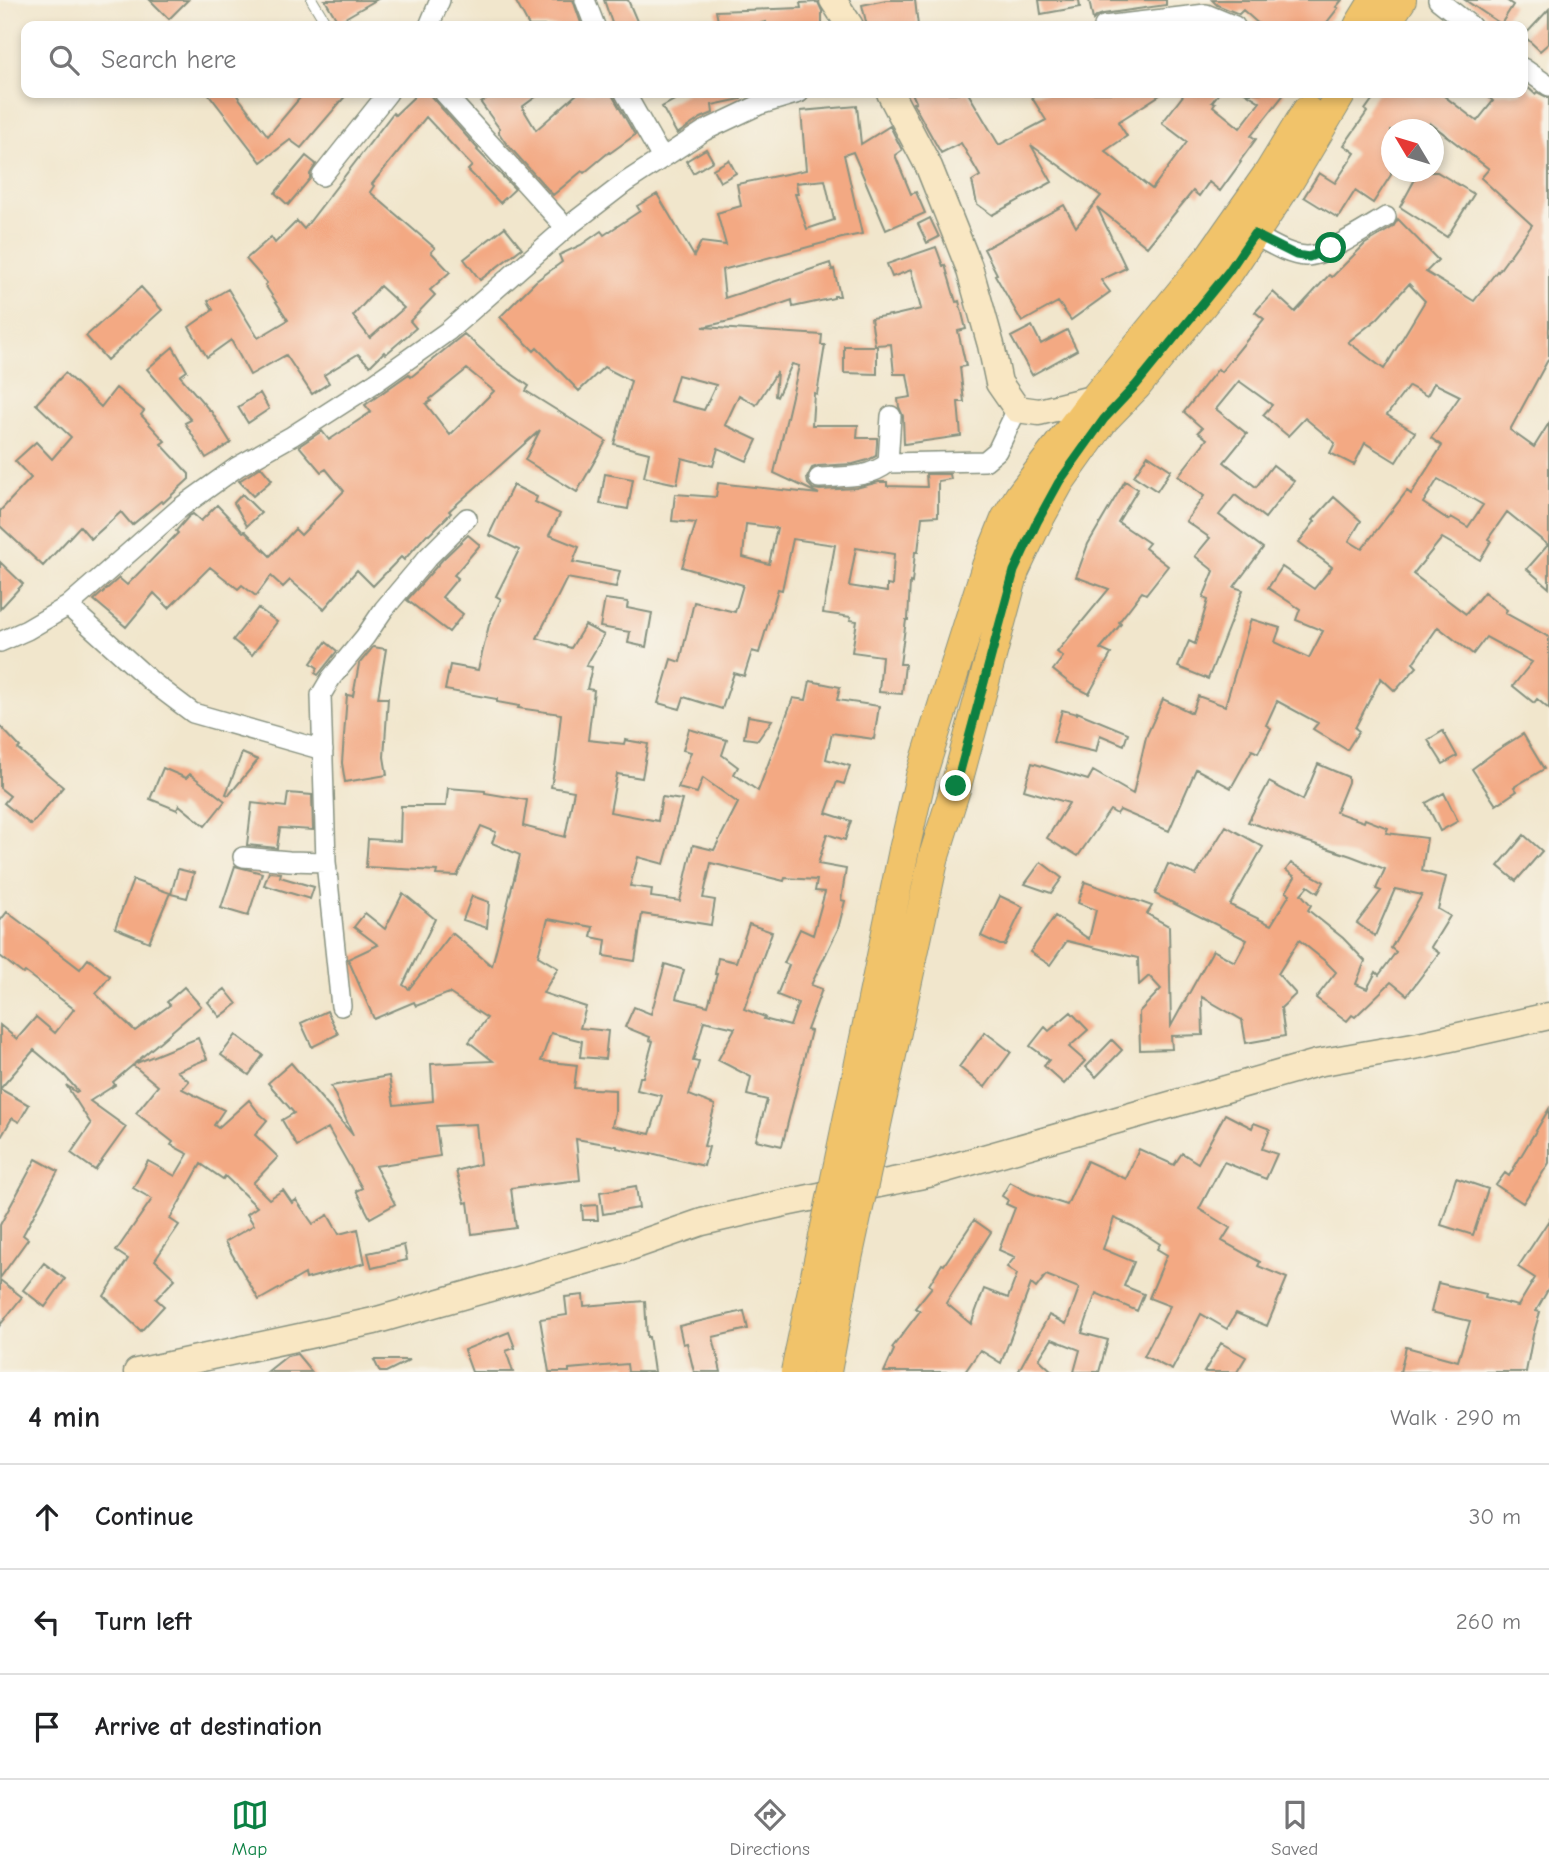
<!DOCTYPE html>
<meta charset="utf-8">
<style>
:root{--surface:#fff;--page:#f2f2f2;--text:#202124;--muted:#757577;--line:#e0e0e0;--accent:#0b8043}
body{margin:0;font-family:"Comic Neue",sans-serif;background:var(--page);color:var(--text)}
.compass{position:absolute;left:1381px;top:119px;width:63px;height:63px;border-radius:50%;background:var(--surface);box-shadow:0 4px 10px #0003;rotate:308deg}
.stop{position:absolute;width:21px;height:21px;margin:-16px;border:5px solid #0b8043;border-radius:50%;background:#fff}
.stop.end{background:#0b8043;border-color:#fff;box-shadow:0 2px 7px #0008}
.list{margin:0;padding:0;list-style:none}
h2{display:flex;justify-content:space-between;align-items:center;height:91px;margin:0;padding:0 28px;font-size:30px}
h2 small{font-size:23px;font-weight:400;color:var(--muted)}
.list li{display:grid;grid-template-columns:46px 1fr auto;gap:21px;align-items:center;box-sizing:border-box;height:105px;padding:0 28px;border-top:2px solid var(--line)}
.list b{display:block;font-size:26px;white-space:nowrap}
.list em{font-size:23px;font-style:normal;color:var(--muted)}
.icon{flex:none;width:38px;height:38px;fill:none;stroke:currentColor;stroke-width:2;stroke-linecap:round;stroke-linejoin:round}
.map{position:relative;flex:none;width:1549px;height:1372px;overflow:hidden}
.search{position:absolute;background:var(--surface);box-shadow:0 4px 10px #0003;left:21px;right:21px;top:21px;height:77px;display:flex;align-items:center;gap:18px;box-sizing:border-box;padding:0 24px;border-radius:14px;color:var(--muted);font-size:26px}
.sheet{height:406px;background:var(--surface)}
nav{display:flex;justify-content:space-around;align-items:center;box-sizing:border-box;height:98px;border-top:2px solid var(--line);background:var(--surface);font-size:19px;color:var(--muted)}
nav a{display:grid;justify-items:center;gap:4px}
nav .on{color:var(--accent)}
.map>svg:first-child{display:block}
</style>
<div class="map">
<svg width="1549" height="1372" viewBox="0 0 1549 1372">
<rect width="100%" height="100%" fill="#f7f3e8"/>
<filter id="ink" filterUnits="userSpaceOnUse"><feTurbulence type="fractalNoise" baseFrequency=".0143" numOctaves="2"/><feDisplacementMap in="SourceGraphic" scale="14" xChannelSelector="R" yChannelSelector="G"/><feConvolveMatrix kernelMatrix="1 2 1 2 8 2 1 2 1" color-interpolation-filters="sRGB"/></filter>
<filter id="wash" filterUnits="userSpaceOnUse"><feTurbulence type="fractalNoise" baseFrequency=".00686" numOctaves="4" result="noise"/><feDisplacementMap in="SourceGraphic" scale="28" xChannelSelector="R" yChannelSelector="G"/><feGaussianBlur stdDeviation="1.57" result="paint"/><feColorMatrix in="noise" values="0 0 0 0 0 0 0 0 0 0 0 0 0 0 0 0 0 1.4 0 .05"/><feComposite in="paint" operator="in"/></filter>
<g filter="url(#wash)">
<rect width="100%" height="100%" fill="#f1e6cc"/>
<g id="blocks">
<path fill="#f3a983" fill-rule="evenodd" d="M150,0H188L169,19Z
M325,0H376L338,22Z
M515,0H573L582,26H529Z
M604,0H628L639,26H613Z
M886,0H915L918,26H867L862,5Z
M1039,0H1079L1080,7L1041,14Z
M1089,0H1166V5L1103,14L1097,16L1093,20Z
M1212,0H1342L1336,7L1338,8L1324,26H1261L1243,10L1239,14L1217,5Z
M1465,0H1506L1513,5L1501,24Z
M818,2L822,11V26H766V22L748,26H719L716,11L801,8L800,3Z
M1549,9V43L1540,51L1524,36Z
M1523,83L1535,94L1537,92L1549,98V358L1510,430L1534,447L1549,423V588L1527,569L1548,545L1507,512L1488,539L1491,541L1480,560L1442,538L1413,574L1466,614L1484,592L1507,610L1505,613L1549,637V709L1537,699L1534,703L1513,686L1532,662L1486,637L1473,654L1438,627L1413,663L1417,667L1395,691L1381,678L1355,728L1359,731L1347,750L1313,729L1318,723L1277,701L1266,725L1271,728L1258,753L1252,750L1231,788L1196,769L1169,831L1120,810L1117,814L1110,810L1078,856L1065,848L1064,849L1047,838L1069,803L1024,790L1032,763L1088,780L1093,771L1133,794L1146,737L1163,699L1192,713L1198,696L1225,706L1251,619L1280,628L1275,642L1309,658L1323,631L1296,620L1300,609L1268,588L1282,567L1314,589L1332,567L1299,542L1315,521L1313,520L1334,497L1361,521L1349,541L1362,549L1407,491L1411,494L1442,446L1431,438L1460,396L1434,383L1427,396L1409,386L1387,415L1415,432L1396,462L1365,443L1354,465L1330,453L1335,443L1305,418L1288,436L1263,415L1272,405L1239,381L1216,409L1247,434L1224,462L1256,487L1273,465L1294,481L1265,518L1235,495L1219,515L1263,548L1234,587L1243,590L1208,679L1178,667L1189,641L1195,644L1208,600L1203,598L1214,571L1195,556L1210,538L1186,521L1204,496L1178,476L1207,439L1198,432L1202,428L1184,412L1218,369L1221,372L1264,319L1255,312L1273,292L1295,312L1329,275L1332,277L1365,244L1393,227L1398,219L1438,260L1426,272L1474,301L1497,271L1498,272L1532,225L1481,178L1489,169L1430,123L1427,127L1424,125L1421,130H1391V175L1373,203L1355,191L1338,218L1304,197L1319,173L1335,183L1355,153L1344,145L1367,112L1365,110L1377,93H1440L1477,121L1493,101L1484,93H1523ZM1409,284L1425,301L1384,369L1348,342L1377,319ZM1438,479L1483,505L1468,527L1451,517L1449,520L1423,503Z
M208,93H235L268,136L304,93H348L301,148L290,140L261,162Z
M418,93H428L478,149L477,150L515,189L500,203L468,170L472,166L426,117L372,184L374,186L370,192L435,248L431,252L450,272L430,290L435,295L410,321L416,328L386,354L384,352L370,366L358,354L324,375L329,383L312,394L286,355L250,375L231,340L207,357L189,327L213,310L208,301L228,289L258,338L288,320L265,285L267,283L246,259L271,237L275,243L297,221L304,229L393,113L395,115ZM380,286L404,308L370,338L353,316Z
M495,93H541L522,107L536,130L578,93H611L635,135L610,153L609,152L584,173L582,171L553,195L505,142L499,133V128L481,103Z
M687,93H741V99L712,105L713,113L701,118L677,134L662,107Z
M912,93H968L999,145L1046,120L1029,93H1163L1118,122L1127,136L1105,151L1152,189L1187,142L1162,123L1185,93H1219L1212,102L1215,103L1213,106L1240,128L1260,102L1246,93H1285L1251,136L1256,139L1240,161L1241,162L1220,191L1209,182L1199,196L1193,191L1147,247L1097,207L1126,268L1101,280L1110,292L1071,320L1058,302L1022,322L995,275L997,274L984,249L1064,205L1076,227L1101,196L1031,145L1052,182L992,215L977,204L972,181L980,176L961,143L941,153L913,103L916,102Z
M857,106L861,144L890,126L902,150L895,155L911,194L916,192L925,213L886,230L853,152L844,155L862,234L842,238L722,270L725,298L830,263L832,270L834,269L840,296H834V298L793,307L792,300L734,320L703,327L822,335L821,345H825L817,394L814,393L812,425H858L857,438H877V443L876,456L868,460L853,464L818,466L812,468L807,478L808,484L813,489L820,490L856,488L879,482H887V486L927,487L926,474H950L951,479L938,481V516L922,517L918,552H915L912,583L910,582L908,620H906L900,664H905L902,694L879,692L882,656L852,652L857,621L850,620L851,617L823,613L835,545L793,539L782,590L778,589L759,653L752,651L744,676L734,673L722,709L684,697L680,709L658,703L671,659L680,662L694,602L735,612L743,585L682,567L696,523L672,521L675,494L716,497L718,483L819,494L774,473L799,366L792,364L777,397L775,396L777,372L756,405L739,395L725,425L757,440L747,461L718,448L713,466L682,458L677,484L644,477L649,453L614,444L631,381L604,367L579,391L537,348L534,351L500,317L536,281L562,262L559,255L581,245L601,231L604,235L640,211L637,206L657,194L694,256L701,242L726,245L717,213L741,206L737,184L806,170L801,111ZM825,180L834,220L807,229L795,194H798L796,183ZM678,375L716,385L704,410L670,401ZM746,524L777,528L769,564L743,557ZM856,548L894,554L892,586L887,585V592L849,586Z
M706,149L713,161L693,173L686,161Z
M306,156L316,164L310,174V179L288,205L275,193Z
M729,160L736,173L720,182L713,169Z
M1419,172H1437L1474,194L1447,237L1400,207Z
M930,218L939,237L927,243L918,224Z
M505,227L522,248L480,280L464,259Z
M936,247L943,266L945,265L956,302L959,301L966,329L958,331L966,366L960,367L964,402H958L961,436L904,444L903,416L899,407L898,399L911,397L907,374H894L891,344L875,345L871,318L891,315V316L921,309L911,270L892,277L887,264Z
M141,287L162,310L107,360L86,336Z
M1032,326L1041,344L1067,330L1077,350L1032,375L1011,337Z
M464,334L498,364L529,386L526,391L606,441L577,492L525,460L540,430L449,511L451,513L429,535L427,534L404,560L401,557L373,586L357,570L324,609L290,580L283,587L271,576L256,596L242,585L238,589L210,567L169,608L154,593L126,627L94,600L119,578L127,585L178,533L176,531L189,516L193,514L201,521L217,505L243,532L245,531L270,556L295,529L301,535L344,491L326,469L321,472L299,446L322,431L329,440L371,412L365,405L409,374L411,377ZM467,369L494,391L450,435L426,404L431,401L430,399Z
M844,346H877V374L844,373Z
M173,347L187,371L180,376L210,411H211L231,443L206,458L185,423L191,420L147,369Z
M65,373L101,407L116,388L144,411L141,415L165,441L161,444L189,474V479L163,503L161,501L132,525L121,512L91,539L80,526L43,566L0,526V511L31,478L15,461L36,442L52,459L71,437L36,404Z
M260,393L269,409L248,423L238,407Z
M1148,455L1171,470L1157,491L1134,476Z
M261,467L272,480L253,496L239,481Z
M605,474L633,479L628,509L600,504Z
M1125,481L1138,489L1118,522L1149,543L1145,548L1168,566L1146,594L1142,592L1119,622L1121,624L1100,649L1111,654L1089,694L1072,685L1053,670L1063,657L1057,652L1109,589L1076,577L1088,544Z
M513,485L537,497L535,502L560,514L549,535L579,547L573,562L620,571L616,587L567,578L537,638L571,648L585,625L604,635L586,666L592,667L587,689L594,690L588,740L624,744L625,740L648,744L642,778L617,774L610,812L658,821L662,797L682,800L664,864L638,857L630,886L652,889L651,897L680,901L693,845L714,850L738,803L703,778L697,793L678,788L691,752L683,750L689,729L727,740L722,755L738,767L734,774L758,791L793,698L806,700L810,681L840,687L837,700L879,706L874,739L832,733L826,759L850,766L844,784L837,782L826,813L851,821L845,840L827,834L818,864L846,869L841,900L845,901L838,929L811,985L822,989L807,1030L811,1031L782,1146L756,1140L767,1100L747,1095L751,1077L718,1060L735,1028L704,1021L693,1061L699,1062L689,1095L715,1105L704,1146L709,1147L704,1166L651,1153V1155L617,1148V1146L576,1139L580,1180L511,1188L516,1228L472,1234L468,1202L465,1203L456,1171L480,1164L476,1124L436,1126L440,1156L375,1166L395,1204L370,1218L356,1191L362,1188L328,1128L297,1146L282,1120L294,1113L268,1083L291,1063L353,1135L331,1086L389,1076L394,1105L433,1101L431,1064L493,1061L469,1042L487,1018L449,993L416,1006L414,1002L374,1019L348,959L378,945L354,927L365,913L385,929L403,893L435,919L403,985L409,989L452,933L492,966L520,855L492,843L496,832L481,826L457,876L436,875L437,871L366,867L368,839L400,841L401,806H446L448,788L485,791V793L527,800L523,826L565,837L574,791L551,787L556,761L561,714L518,708L519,706L497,702V699L445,690L450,665L478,670L489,625L501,599L496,596L519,550L489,535ZM711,863L784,881L785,878L817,880L815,891L825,892L813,935L800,929L784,963L789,965L777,995L798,1003L790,1026L764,1019L765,1017L744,1009L772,932L749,924L736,962L718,958L715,974H717L708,1006L676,998L684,970L665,964L651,1014L634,1007L625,1027L650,1037L649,1040L653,1041L643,1077H640L637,1090L662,1096L650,1134L612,1126L615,1112V1090L574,1088L577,1065L541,1061L551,1033L582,1041L580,1057L605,1059L608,1031L580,1028L586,1007L543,993L558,968L538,956L548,919L593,927L591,937L606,940L604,956L635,961L642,914L711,925L715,900L703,898Z
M242,494L261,513L247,526L234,503Z
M468,535L480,545L454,575L458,578L442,597L463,614L449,632L407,600L443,559Z
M0,562L23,584L0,609Z
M605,599L628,602L627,608L652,613L646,647L628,643L630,632L600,627Z
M258,608L277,622L252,655L233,640Z
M326,642L337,651L318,675L315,673L318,668L311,663Z
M373,647L386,649L378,698H388L384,757L387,775L345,782L342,763L347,695L353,696L359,664Z
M1062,710L1077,714V712L1128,733L1124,745L1100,735L1096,752L1053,742Z
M748,716L772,720L758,740L744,738Z
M0,726L20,747L18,749L63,787L31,825L4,803L10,796L0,788Z
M1443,731L1457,756L1443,764L1428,740Z
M1523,734L1544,769L1514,787L1517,791L1496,805L1472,769L1496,751Z
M242,753L258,760L229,795L226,794Z
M1318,764L1348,777V782L1336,812L1364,822L1365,819L1388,828L1386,833L1427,838L1422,871L1446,877L1438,909L1450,916L1431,947L1439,953L1407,995L1391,982L1355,1017L1352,1015L1347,1021L1316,998L1336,972L1325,961L1299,940L1278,974L1296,994L1281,1008L1285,1036L1246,1043L1242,1020L1202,997L1203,1035L1171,1036L1172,1049L1140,1050L1139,1012L1161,989L1149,976L1139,985L1138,958L1067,941L1050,965L1030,952L1055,916L1089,939L1096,910L1078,903L1085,882L1152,906L1147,914L1169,926L1171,1026L1213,950L1235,962L1247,940L1155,894L1168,864L1196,875L1226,826L1263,847L1230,905L1271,925L1290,894L1286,892L1295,877L1286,870L1291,863L1324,882L1318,893L1308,886L1301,894L1311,905L1308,910L1343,938L1365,961L1356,984L1367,989L1376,972L1379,975L1396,952L1391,948L1422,895L1395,889L1375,936L1357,923L1381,891L1376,889L1385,869L1351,856L1248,822L1269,782L1303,800Z
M163,768L186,778L190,774L225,801L205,826L179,805L177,810L150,799Z
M288,793L312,795L313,830L280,828L277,848L247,845L252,803L286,807Z
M1444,793L1458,821L1440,831L1426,803Z
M1524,835L1542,851L1516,881L1498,866Z
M1041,862L1062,878L1051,893L1025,884Z
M235,866L262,873L248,916L221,908Z
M178,869L194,873L187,898L171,894Z
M269,872L281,873L280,877L314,887L310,899L264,885Z
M133,880L170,893L149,942L115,928Z
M472,896L489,902L487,928L463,920Z
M1000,896L1023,907L1005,945H1000L981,936Z
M7,912L47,942L46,943L80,969L88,959L110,976L96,994L135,1031L170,1005L167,1002L184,987L201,1006L134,1064L198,1038L207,1059L177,1071L189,1081L182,1089L224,1110L214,1125L218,1128L249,1100L259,1113L267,1120L255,1135L278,1157L253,1183L269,1199L283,1190L292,1203L296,1200L313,1224L328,1215L339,1234L358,1229L365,1263L306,1279L305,1274L259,1300L225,1242L254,1225L247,1214L257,1207L225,1176L223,1179L201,1164L170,1219L179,1225L155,1260L175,1279L156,1299L164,1306L141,1331L104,1296L128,1259L116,1251L152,1199L133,1188L148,1161L175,1176L188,1154L171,1145L173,1142L136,1113L158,1086L133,1065L113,1082L115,1085L90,1101L126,1127L95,1170L71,1153L91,1124L66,1085L76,1092L78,1091L64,1075L34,1050L0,1089L29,1105L19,1122L12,1118L0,1139V1025L17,1039L36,1017L55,1033L74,1009L25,972L23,974L0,956V921Z
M225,989L237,1004L220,1017L208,1002Z
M327,1011L338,1034L312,1047L301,1023Z
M1071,1012L1088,1030L1069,1047L1085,1061L1064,1084L1044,1066L1049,1060L1030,1046L1045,1027L1049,1031Z
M985,1032L1011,1052L985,1087L959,1067Z
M236,1035L263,1055L249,1075L221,1055Z
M1112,1040L1122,1050L1096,1077L1086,1067Z
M1549,1109V1163L1523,1203L1496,1185L1505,1173L1509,1176Z
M1225,1114L1252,1128L1254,1123L1270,1129L1262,1149L1277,1154L1266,1179L1224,1162L1199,1209L1230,1228L1222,1241L1260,1262L1258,1266L1287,1278L1267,1326L1236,1313L1227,1329L1201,1314L1172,1370L1144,1356L1170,1306L1149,1298L1167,1255L1157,1249L1160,1244L1132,1226L1114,1218L1103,1249L1134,1262L1124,1286L1144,1294L1137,1311L1096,1293L1082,1333L1108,1340L1099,1372H1074L1080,1350L1052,1339L1039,1359L1053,1372H1018L1049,1315L1066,1324L1079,1288L1046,1275L1036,1288L1031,1284L1001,1363L980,1350L965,1372H884L894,1350L892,1348L920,1311L915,1308L932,1287L929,1285L942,1264L944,1265L974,1220L991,1232L946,1303L971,1324L984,1289L1008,1298L1017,1274L1007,1267L1015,1257L999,1250L1015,1208L1006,1204L1008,1200L1002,1196L1010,1182L1030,1193L1067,1205L1087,1161L1126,1179L1139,1149L1174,1165L1182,1153L1198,1163Z
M36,1159L58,1171L23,1235L28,1239L0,1278V1225Z
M1456,1178L1488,1189L1473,1235L1441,1225Z
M636,1186L639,1208L603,1214L600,1192Z
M597,1205L598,1220H583L582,1206Z
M1549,1220V1288L1536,1311L1540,1312L1533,1335L1526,1372H1400L1406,1347L1458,1361L1470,1321L1431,1312L1438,1283L1486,1294L1485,1298L1518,1306L1535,1278L1518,1267Z
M404,1245L407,1260L372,1268L368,1253Z
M44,1263L65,1279L45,1307L23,1290Z
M0,1280L22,1297L0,1325Z
M583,1295L584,1306L645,1301L647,1337H649L654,1372H628L627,1364L569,1369V1372H549L540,1319L567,1315L565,1297Z
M744,1311L748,1329L713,1337L721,1372H694L687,1343L683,1344L679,1326Z
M509,1332L515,1348L506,1351L513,1372H472L464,1350Z
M1221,1343L1246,1357L1237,1372H1204Z
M297,1354L312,1372H267L287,1356Z
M374,1360H410L386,1372H380Z"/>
</g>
</g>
<g filter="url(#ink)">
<use href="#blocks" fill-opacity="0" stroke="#889280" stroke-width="2"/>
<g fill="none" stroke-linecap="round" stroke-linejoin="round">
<g stroke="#889280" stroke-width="12">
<path id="lane" d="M312,0L324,20L331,26"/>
</g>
<g stroke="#889280" stroke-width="22">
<path id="street" d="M585,0L595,26
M1438,0L1471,26
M429,26L440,0
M1104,26L1206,14L1235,26
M1523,68L1549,86
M444,93L566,228
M625,93L662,158
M322,176L388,93
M1254,235C1270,243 1287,255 1306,256C1324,257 1369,227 1386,217
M888,463L891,416
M819,478C843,476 868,479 888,463L985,461L997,451L1017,409
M68,606L152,682L193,713L323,750
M0,642L27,630L68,606L180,508L237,467L292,436L376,382L448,331L566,228L626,182L704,131L759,105L799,93
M243,857L289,861L326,862
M341,1006L326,862L321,695L331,678L365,637L384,609L428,557L467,518"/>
</g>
<g stroke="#889280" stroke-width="29">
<path id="secondary" d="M833,0L850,26
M890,93L929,167L969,267L991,345L999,383L1017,409L1039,412L1095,398L1099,407
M137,1372L374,1321L616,1252L702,1222L780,1204L928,1174L1317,1063L1419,1045L1549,1016"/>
</g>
<g stroke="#889280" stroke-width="32">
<path id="primary" d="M1359,26L1375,0
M1384,26L1401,0
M904,850L921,776L987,566L1006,519L1020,496L1095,398L1210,257L1269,173L1307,111
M934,856L956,786L1014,571L1037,522L1059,482L1104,419L1137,385L1229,271L1287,184L1341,93"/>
</g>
<use href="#lane" stroke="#fff" stroke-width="10"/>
<use href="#street" stroke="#fff" stroke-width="19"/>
<use href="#secondary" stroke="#f9e7c3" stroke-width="26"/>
<use href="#primary" stroke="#f1c36a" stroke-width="30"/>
<g stroke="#889280" stroke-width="32" stroke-linecap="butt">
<path id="primary-bridge" d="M796,1372L904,850
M826,1372L846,1263L934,856"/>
</g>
<use href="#primary-bridge" stroke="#f1c36a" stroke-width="30"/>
</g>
</g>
<g fill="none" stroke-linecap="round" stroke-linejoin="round" filter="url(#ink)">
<path stroke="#0b8043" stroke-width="9" d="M956,786L1014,571L1037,522L1059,482L1104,419L1136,385L1229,271L1254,234L1296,255L1309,257L1331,248"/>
</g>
</svg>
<svg class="compass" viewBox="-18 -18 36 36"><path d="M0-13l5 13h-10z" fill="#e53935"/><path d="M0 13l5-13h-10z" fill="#757577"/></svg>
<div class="stop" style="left:1331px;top:248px"></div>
<div class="stop end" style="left:956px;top:786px"></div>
<div class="search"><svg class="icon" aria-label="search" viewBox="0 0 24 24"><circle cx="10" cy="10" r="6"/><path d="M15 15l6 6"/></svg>Search here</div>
</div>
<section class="sheet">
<h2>4 min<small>Walk · 290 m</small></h2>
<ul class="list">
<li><svg class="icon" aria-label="ahead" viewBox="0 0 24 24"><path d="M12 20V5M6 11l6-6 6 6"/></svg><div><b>Continue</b></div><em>30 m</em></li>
<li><svg class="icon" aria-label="left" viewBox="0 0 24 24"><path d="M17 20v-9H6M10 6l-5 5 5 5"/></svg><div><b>Turn left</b></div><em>260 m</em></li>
<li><svg class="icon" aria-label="arrive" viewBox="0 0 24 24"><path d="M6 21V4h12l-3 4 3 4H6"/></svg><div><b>Arrive at destination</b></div></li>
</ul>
</section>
<nav>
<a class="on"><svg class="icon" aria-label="map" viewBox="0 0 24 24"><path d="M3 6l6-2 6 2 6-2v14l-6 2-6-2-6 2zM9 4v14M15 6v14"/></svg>Map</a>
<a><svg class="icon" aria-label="directions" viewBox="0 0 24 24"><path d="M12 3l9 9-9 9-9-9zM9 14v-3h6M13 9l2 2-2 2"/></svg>Directions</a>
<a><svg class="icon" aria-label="saved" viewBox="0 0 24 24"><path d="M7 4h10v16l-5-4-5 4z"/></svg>Saved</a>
</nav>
